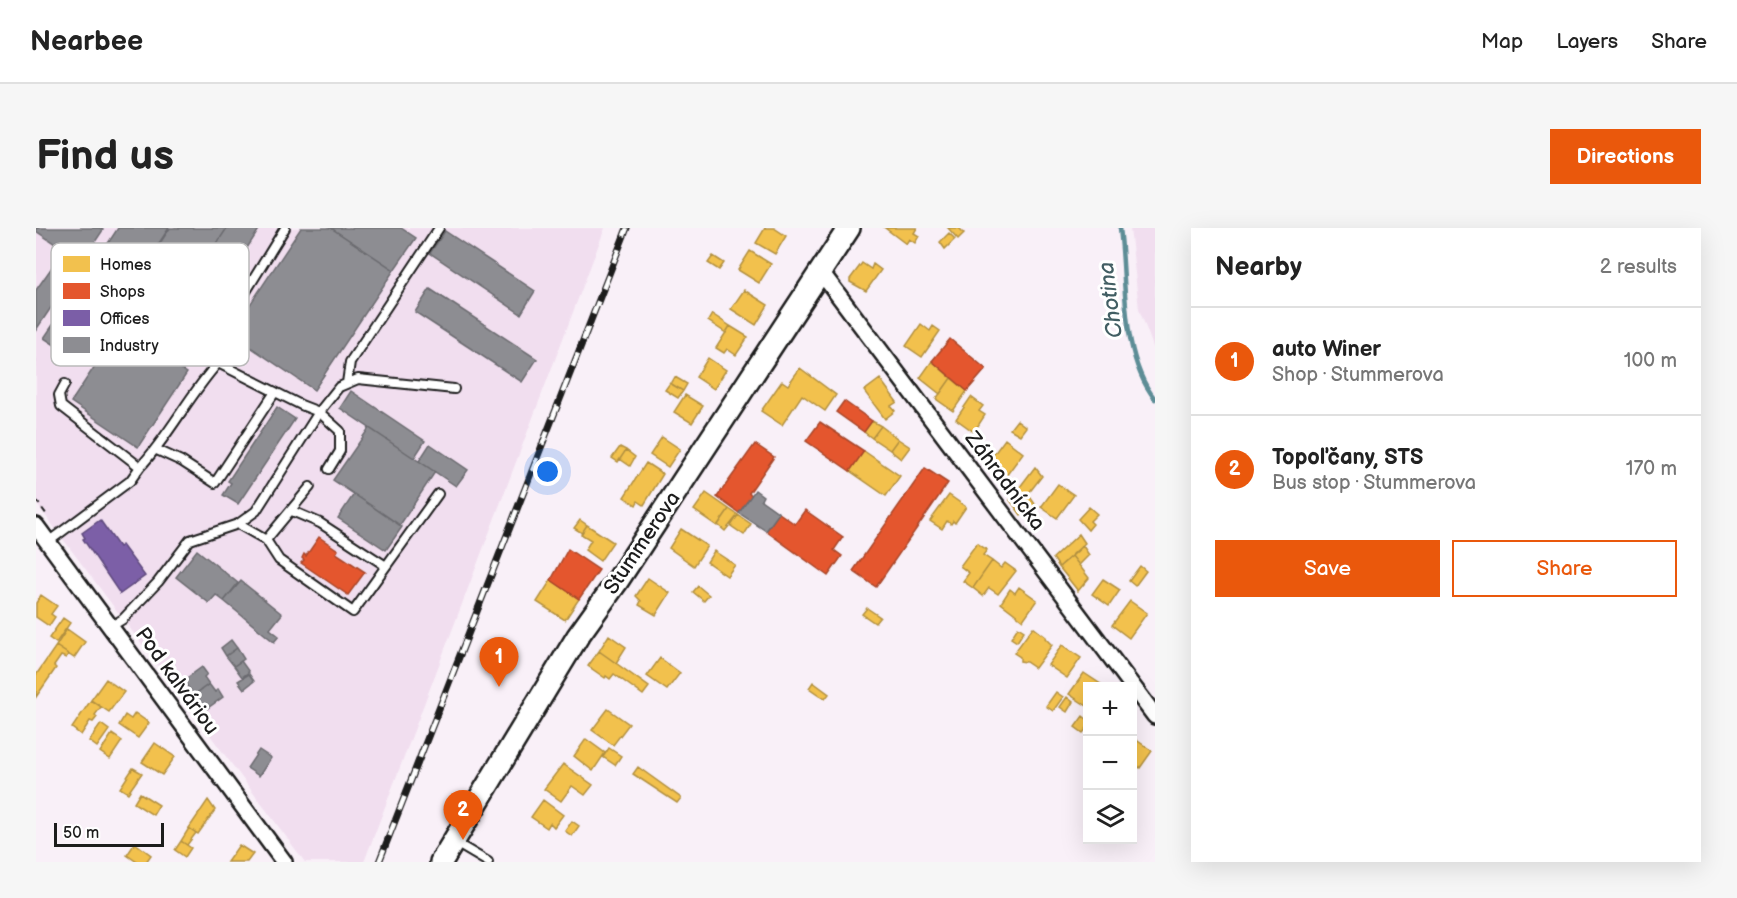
<!DOCTYPE html>
<meta charset="utf-8">
<style>
:root{--surface:#fff;--page:#f6f6f6;--text:#222;--muted:#767676;--line:#e0e0e0;--accent:#ea580c}
body{margin:0;font-family:"Balsamiq Sans",sans-serif;background:var(--page);color:var(--text)}
.controls{position:absolute;right:18px;bottom:18px;display:grid;overflow:hidden;border-radius:0px;box-shadow:0 6px 24px #0002}
.controls button{width:54px;height:54px;display:grid;place-items:center;padding:0;border:0;border-bottom:2px solid var(--line);background:var(--surface);color:var(--text);font:30px sans-serif}
.scale{position:absolute;left:18px;bottom:15px;width:110px;box-sizing:border-box;padding-left:6px;border:3px solid #1c1c1c;border-top:0;font-size:16px;line-height:21px;white-space:nowrap;color:#1c1c1c;-webkit-text-stroke:4px #fff;paint-order:stroke}
.you{position:absolute;left:512px;top:244px;width:21px;height:21px;margin:-15px;border:4px solid #fff;border-radius:50%;background:#1a73e8;box-shadow:0 0 0 9px #1a73e833}
.badge{display:grid;place-items:center;width:39px;height:39px;border-radius:50%;background:var(--accent);color:#fff;font-size:20px;font-weight:700}
.pin{position:absolute;translate:-50% -50px;filter:drop-shadow(0 2px 3px #0008)}
.pin::after{content:'';position:absolute;top:32px;width:21px;height:18px;background:inherit;clip-path:polygon(0 0,100% 0,50% 100%)}
.list{margin:0;padding:0;list-style:none}
h2{display:flex;justify-content:space-between;align-items:center;height:78px;margin:0;padding:0 24px;font-size:26px}
h2 small{font-size:20px;font-weight:400;color:var(--muted)}
.list li{display:grid;grid-template-columns:39px 1fr auto;gap:18px;align-items:center;box-sizing:border-box;height:108px;padding:0 24px;border-top:2px solid var(--line)}
.list b{display:block;font-size:22px;white-space:nowrap}
.list p{margin:0;font-size:20px;white-space:nowrap;color:var(--muted)}
.list em{font-size:20px;font-style:normal;color:var(--muted)}
.actions{display:flex;gap:12px;padding:18px 24px}
.actions a{flex:1;padding:14px 0;border:2px solid var(--accent);border-radius:0px;text-align:center;font-size:21px;color:var(--accent)}
.actions .main{background:var(--accent);color:#fff}
.icon{flex:none;width:33px;height:33px;fill:none;stroke:currentColor;stroke-width:2;stroke-linecap:round;stroke-linejoin:round}
.map{position:relative;flex:none;width:1119px;height:634px;overflow:hidden;border-radius:0px}
header{display:flex;align-items:center;gap:36px;box-sizing:border-box;height:84px;padding:0 30px;background:var(--surface);border-bottom:2px solid var(--line)}
header strong{font-size:28px}
nav{display:flex;gap:33px;margin-inline-start:auto;font-size:21px}
.intro{display:flex;align-items:center;justify-content:space-between;box-sizing:border-box;height:144px;padding:0 36px}
h1{margin:0;font-size:42px}
.button{padding:15px 27px;border-radius:0px;background:var(--accent);color:#fff;font-size:21px;font-weight:700}
main{display:flex;gap:36px;padding:0 36px}
aside{flex:1;background:var(--surface);border-radius:0px;box-shadow:0 6px 24px #0002}
.map>svg:first-child{display:block}
</style>
<header>
<strong>Nearbee</strong>
<nav><a>Map</a><a>Layers</a><a>Share</a></nav>
</header>
<div class="intro"><h1>Find us</h1><a class="button">Directions</a></div>
<main>
<div class="map">
<svg width="1119" height="634" viewBox="0 0 1119 634">
<rect width="100%" height="100%" fill="#f9f0f8"/>
<filter id="ink" filterUnits="userSpaceOnUse"><feTurbulence type="fractalNoise" baseFrequency=".0167" numOctaves="2"/><feDisplacementMap in="SourceGraphic" scale="12" xChannelSelector="R" yChannelSelector="G"/><feConvolveMatrix kernelMatrix="1 2 1 2 8 2 1 2 1" color-interpolation-filters="sRGB"/></filter>
<g filter="url(#ink)">
<path fill="#f1deef" d="M0,0H569L328,634H269L0,275Z
M1094,0H1119V124L1103,81Z"/>
<path fill="#f2c14e" stroke="#b2903f" stroke-width="1.5" d="M729,0H738L750,8L739,26L720,15Z
M849,0H881L878,5L883,8L879,15L873,11L870,16Z
M912,0H923L928,5L922,11Z
M913,5L919,11L909,21L904,14Z
M714,23L735,36L723,55L702,42Z
M677,28L688,35L683,42L672,35Z
M826,35L835,41L837,36L845,42L830,63L814,54V51Z
M708,62L732,77L720,97L695,81Z
M676,86L694,98L690,105L672,93Z
M885,96L894,103L897,98L904,103L886,129L870,118Z
M694,98L712,109L700,127L691,121L688,125L680,120Z
M672,130L690,142L678,161L660,149Z
M896,133L915,150L904,166L884,150Z
M764,140L800,167L789,183L766,167L746,197L725,183L746,153L752,157Z
M639,149L651,156L647,163L635,156Z
M915,150L931,163L917,183L900,171Z
M844,151L861,174L855,178L859,183L849,191L828,163Z
M634,155L647,163L642,170L629,162Z
M649,167L667,178L656,195L638,184Z
M935,169L947,178L943,183L949,187L938,204L920,191Z
M981,192L990,199L984,207L974,201Z
M836,193L845,198L836,210L828,204Z
M845,198L862,211L854,222L836,210Z
M626,209L644,221L632,239L614,227Z
M862,211L874,219L865,231L854,222Z
M969,211L987,225L970,248L952,234Z
M584,219L590,222L582,234L576,230Z
M590,222L599,229L594,238L584,231Z
M828,223L864,248L850,268L814,243Z
M610,235L627,246L608,277L602,273L600,277L588,269Z
M999,239L1006,248L992,266L999,276L985,287L974,272Z
M1022,256L1038,267L1021,290L1005,279Z
M670,265L693,281L681,298L658,282Z
M913,267L930,279L919,295L917,293L915,296L911,293L906,301L894,293Z
M1053,279L1061,286L1054,293L1057,296L1052,302L1042,291Z
M693,281L702,287L689,303L682,297Z
M702,287L715,296L708,307L695,298Z
M544,292L551,297L546,305L538,300Z
M551,297L577,314L564,333L549,322L555,312L545,306Z
M645,301L671,318L658,338L633,320Z
M1043,306L1049,315L1023,339L1017,330Z
M941,315L951,322L947,327L956,333L937,360L927,353L933,345L924,338Z
M1047,318L1053,327L1043,337L1036,328Z
M678,323L699,337L691,348L671,334Z
M1036,328L1053,350L1042,363L1023,339Z
M956,333L965,340L969,335L980,343L962,366L953,360L947,368L937,360Z
M1104,338L1110,343L1099,358L1093,353Z
M612,350L634,365L620,387L603,377L605,373L600,368Z
M1067,351L1084,362L1073,378L1056,366Z
M515,352L543,371L529,392L501,374Z
M662,358L673,367L668,373L657,364Z
M983,359L1001,372L987,392L965,375L974,361L979,365Z
M5,367L21,378L15,386L19,389L13,398L0,389V375Z
M1094,373L1111,385L1093,410L1076,397Z
M831,380L844,389L839,395L826,386Z
M27,390L34,395L20,415L13,410Z
M982,399L988,403L981,414L975,410Z
M997,399L1010,409L1009,410L1016,417L999,440L990,434L984,433V429L978,425Z
M31,401L49,414L38,430L20,418Z
M573,407L590,419L580,435L563,423Z
M1026,417L1045,430L1031,450L1012,437Z
M20,418L32,426L30,430L25,428L18,438L20,440L0,469V447Z
M563,423L613,459L607,467L578,446L574,451L570,448L569,450L552,438Z
M624,430L644,445L631,462L611,448Z
M1048,445L1066,457L1052,458L1051,478L1033,466Z
M70,451L88,464L73,484L55,472Z
M777,454L793,466L789,471L773,460Z
M1020,464L1027,469L1017,483L1010,478Z
M1031,469L1037,474L1031,484L1024,479Z
M55,472L65,479L59,487L61,489L57,494L54,493L45,507L36,500Z
M572,481L593,496L577,517L556,502Z
M99,485L113,495L102,510L83,497L89,487L95,491Z
M1047,488L1052,492V499L1047,505L1039,499Z
M65,496L73,502L61,519L53,513Z
M76,506L86,513L74,531L64,524Z
M550,511L569,525L557,543L538,528Z
M1099,511L1116,523L1104,540L1096,535V515Z
M119,515L139,529L126,547L106,534Z
M573,520L585,528L579,537L567,529Z
M527,536L557,557L549,567L536,558L525,573L508,561Z
M602,539L645,570L641,575L597,546Z
M97,540L106,545L92,565L84,560Z
M104,565L123,577L117,587L98,575Z
M172,572L179,582L162,606L153,600Z
M507,572L527,587L518,599L514,595L511,600L495,589Z
M536,593L543,598L536,608L529,603Z
M153,600L160,605L151,617L145,613Z
M145,613L155,620L149,629L139,622Z
M99,615L115,627L110,634H101L91,627Z
M203,617L217,626L211,634H191Z"/>
<path fill="#e4572e" stroke="#a84529" stroke-width="1.5" d="M914,111L950,141L931,163L896,133Z
M808,173L836,193L828,204L800,184Z
M784,194L828,223L814,243L770,213Z
M719,216L738,229L713,265L716,267L703,285L681,269Z
M889,240L912,255L840,359L817,343Z
M769,282L807,309L798,322L806,328L792,348L730,303L743,285L759,296Z
M283,309L302,322L300,325L329,344L312,367L265,335L268,332L266,330L268,326L270,328Z
M532,321L563,342L543,371L515,352Z"/>
<path fill="#7b5ea7" stroke="#5e4a7d" stroke-width="1.5" d="M64,292L83,319L86,317L109,348L84,366L47,311L49,310L46,305Z"/>
<path fill="#8d8d92" stroke="#6b6b6f" stroke-width="1.5" d="M0,0H64L67,2L0,102V62L28,22L0,3Z
M82,0H133L98,53L63,29Z
M134,0H191L168,35L163,32L133,76L99,53Z
M191,0H224L191,51L168,35Z
M265,0H295L358,42L278,162L210,116L202,127L187,117Z
M295,0H365L380,10L358,42Z
M409,3L499,63L485,86L394,25Z
M63,29L99,52L45,134L8,110Z
M394,61L501,131L486,154L379,84Z
M84,100L151,145L102,219L35,174Z
M315,163L389,213L378,230L304,180Z
M241,179L259,191L202,276L187,267L195,255L192,253Z
M333,200L399,244L364,297L297,252Z
M394,216L432,242L420,258L383,233Z
M719,262L727,268L725,272L743,285L730,303L703,285Z
M318,266L366,299L350,322L302,290Z
M161,322L202,355L188,373L180,367L173,375L140,349Z
M205,353L246,386L234,401L243,408L238,414L188,373Z
M195,412L201,420L190,428L185,420Z
M201,420L208,431L198,438L190,428Z
M205,433L213,444L206,449L198,438Z
M166,439L171,446L168,449L173,456L158,467L147,453Z
M213,446L218,453L208,461L202,453Z
M173,456L179,464L182,461L187,469L169,482L158,467Z
M223,522L235,530L223,548L211,540Z"/>
<g fill="none" stroke-linecap="round" stroke-linejoin="round">
<path stroke="#5d8d96" stroke-width="4.5" d="M1084,0C1091,54 1084,127 1119,171"/>
<g stroke="#1c1c1c" stroke-width="12">
<path id="lane" d="M94,80L182,135L265,177L283,184L304,203V223L293,241
M162,122L185,104L249,0
M311,155L314,134L403,0
M29,156L23,167L25,178L104,239C134,207 153,167 182,135
M121,222L145,233L179,255L239,164
M256,283L284,295L350,338
M202,296L230,312L243,332L317,384L402,266
M230,312L274,259
M12,314L94,253L104,239
M74,399L87,391L122,354L154,312L202,296L220,283L283,184L303,159L322,151L418,161
M418,614L452,634"/>
</g>
<g stroke="#1c1c1c" stroke-width="20">
<path id="street" d="M785,44L1119,488
M0,298L248,634"/>
</g>
<g stroke="#1c1c1c" stroke-width="26">
<path id="secondary" d="M405,634L542,408L580,355L813,0"/>
</g>
<path stroke="#1c1c1c" stroke-width="2" stroke-dasharray="6 4.5" stroke-linecap="butt" d="M0,272L11,287"/>
<use href="#lane" stroke="#fff" stroke-width="8"/>
<use href="#street" stroke="#fff" stroke-width="15"/>
<use href="#secondary" stroke="#fff" stroke-width="21"/>
<g stroke="#1c1c1c" stroke-width="7">
<path id="rail" d="M343,634L591,0"/>
</g>
<use href="#rail" stroke="#fff" stroke-width="4.5" stroke-dasharray="14" stroke-linecap="butt"/>
</g>
</g>
<g text-anchor="middle" dominant-baseline="central" stroke-width="6" stroke-linejoin="round" paint-order="stroke">
<g font-size="21" fill="#1c1c1c" stroke="#fff">
<text transform="translate(969 253) rotate(53)">Záhradnícka</text>
<text transform="translate(606 315) rotate(-56)">Stummerova</text>
<text transform="translate(141 453) rotate(54)">Pod kalváriou</text>
</g>
<g font-size="22" font-style="italic" fill="#425e63" stroke="#fff">
<text transform="translate(1075 72) rotate(-97)">Chotina</text>
</g>
</g>
<rect x="15" y="15" width="198" height="123" rx="9" fill="#fff" stroke="#bbb" stroke-width="1.5"/>
<rect x="27" y="28" width="27" height="16" fill="#f2c14e"/>
<rect x="27" y="55" width="27" height="16" fill="#e4572e"/>
<rect x="27" y="82" width="27" height="16" fill="#7b5ea7"/>
<rect x="27" y="109" width="27" height="16" fill="#8d8d92"/>
<g font-size="16" fill="#1c1c1c">
<text x="64" y="42">Homes</text>
<text x="64" y="69">Shops</text>
<text x="64" y="96">Offices</text>
<text x="64" y="123">Industry</text>
</g>
</svg>
<div class="controls">
<button>+</button>
<button>−</button>
<button><svg class="icon" aria-label="layers" viewBox="0 0 24 24"><path d="M12 4l9 5-9 5-9-5zM3 14l9 5 9-5"/></svg></button>
</div>
<div class="scale">50 m</div>
<div class="you"></div>
<div class="pin badge" style="left:463px;top:459px">1</div>
<div class="pin badge" style="left:427px;top:612px">2</div>
</div>
<aside>
<h2>Nearby<small>2 results</small></h2>
<ul class="list">
<li><span class="badge">1</span><div><b>auto Winer</b><p>Shop · Stummerova</p></div><em>100 m</em></li>
<li><span class="badge">2</span><div><b>Topoľčany, STS</b><p>Bus stop · Stummerova</p></div><em>170 m</em></li>
</ul>
<div class="actions"><a class="main">Save</a><a>Share</a></div>
</aside>
</main>
